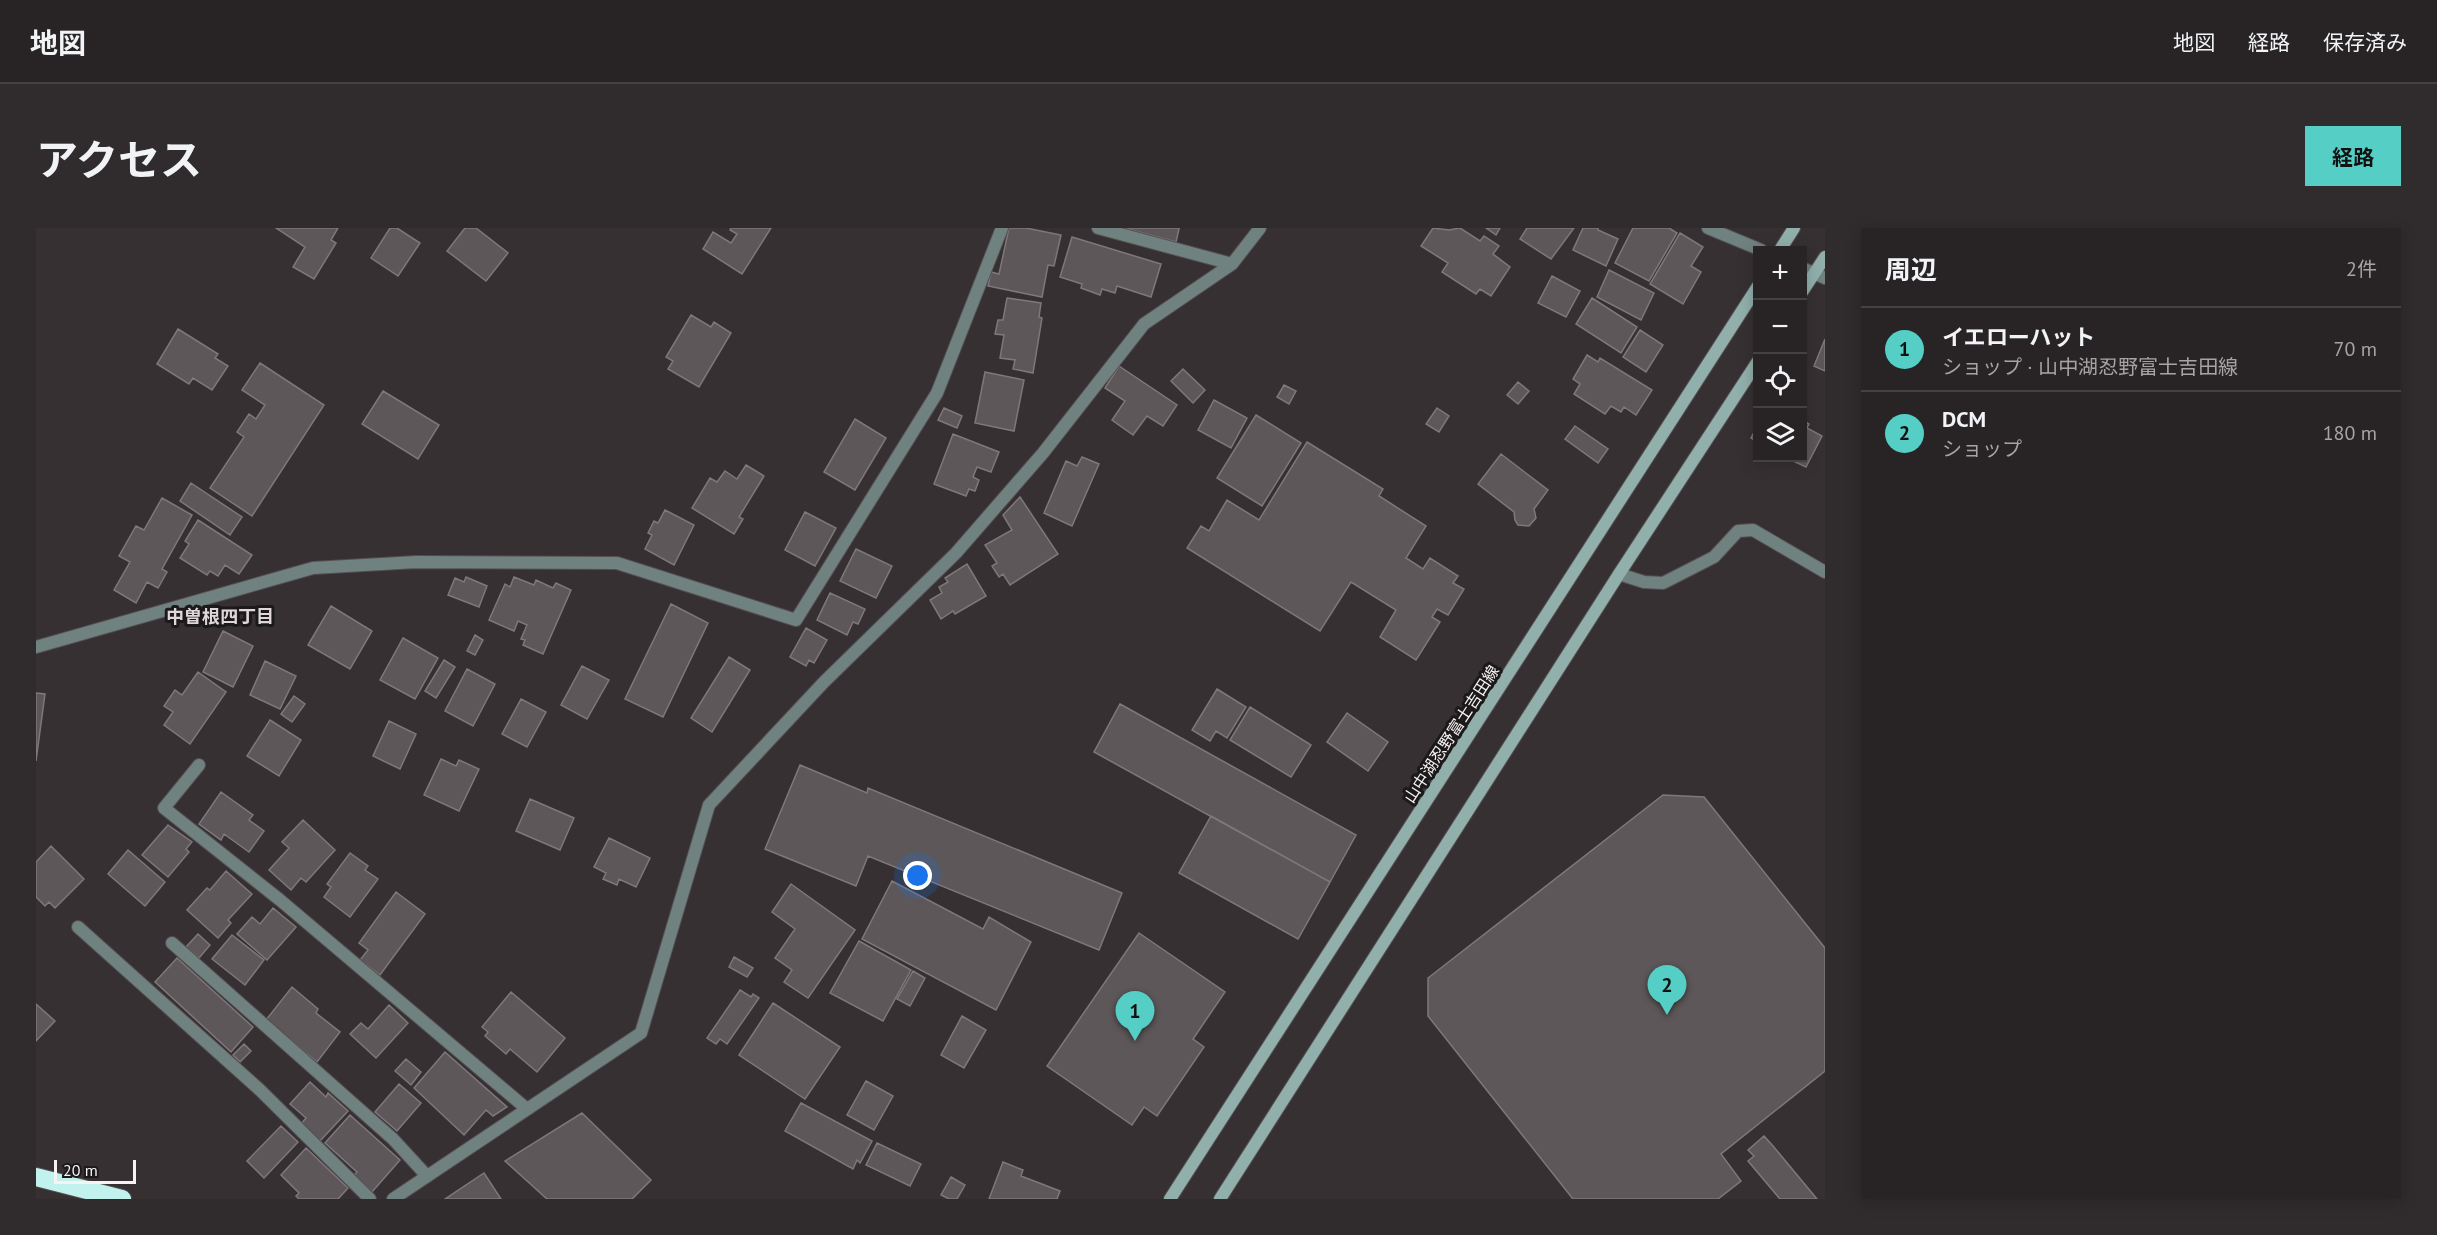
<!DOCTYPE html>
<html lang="ja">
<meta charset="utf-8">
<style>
:root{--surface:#282426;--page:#302c2e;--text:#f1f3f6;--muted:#a5a4a7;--line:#444143;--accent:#55cec5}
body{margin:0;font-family:"PT Sans","Noto Sans JP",sans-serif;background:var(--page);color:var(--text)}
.controls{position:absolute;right:18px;top:18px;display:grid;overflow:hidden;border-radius:0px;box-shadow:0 3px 15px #0003}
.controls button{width:54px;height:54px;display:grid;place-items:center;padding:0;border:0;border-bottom:2px solid var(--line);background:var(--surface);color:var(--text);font:30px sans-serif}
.scale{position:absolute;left:18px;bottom:15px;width:82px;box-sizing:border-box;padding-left:6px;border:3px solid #f7f3f5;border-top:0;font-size:16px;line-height:21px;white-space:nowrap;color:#f7f3f5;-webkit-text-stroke:4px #1c191a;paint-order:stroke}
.you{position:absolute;left:882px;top:648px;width:21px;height:21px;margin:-15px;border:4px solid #fff;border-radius:50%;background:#1a73e8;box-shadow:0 0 0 9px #1a73e833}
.badge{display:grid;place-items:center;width:39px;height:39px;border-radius:50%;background:var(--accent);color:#111;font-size:20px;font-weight:700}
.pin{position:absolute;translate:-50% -50px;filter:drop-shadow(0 2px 3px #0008)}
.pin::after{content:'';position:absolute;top:32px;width:21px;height:18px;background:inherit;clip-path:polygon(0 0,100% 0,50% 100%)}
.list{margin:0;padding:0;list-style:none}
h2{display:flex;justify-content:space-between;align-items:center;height:78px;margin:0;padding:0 24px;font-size:26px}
h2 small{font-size:20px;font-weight:400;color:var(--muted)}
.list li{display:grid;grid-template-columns:39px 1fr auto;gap:18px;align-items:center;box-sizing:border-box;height:84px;padding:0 24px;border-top:2px solid var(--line)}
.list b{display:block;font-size:22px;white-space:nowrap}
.list p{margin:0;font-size:20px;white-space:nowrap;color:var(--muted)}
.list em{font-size:20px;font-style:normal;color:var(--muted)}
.icon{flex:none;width:33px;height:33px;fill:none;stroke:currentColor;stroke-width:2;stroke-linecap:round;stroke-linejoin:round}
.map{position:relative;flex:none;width:1789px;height:971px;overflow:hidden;border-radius:0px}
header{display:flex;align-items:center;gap:36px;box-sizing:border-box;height:84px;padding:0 30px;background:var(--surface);border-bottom:2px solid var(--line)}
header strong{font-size:28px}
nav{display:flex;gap:33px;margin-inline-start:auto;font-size:21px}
.intro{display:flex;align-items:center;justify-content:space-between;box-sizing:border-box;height:144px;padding:0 36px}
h1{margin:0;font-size:42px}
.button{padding:15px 27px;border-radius:0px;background:var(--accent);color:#111;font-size:21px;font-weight:700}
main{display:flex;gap:36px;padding:0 36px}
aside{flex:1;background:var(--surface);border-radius:0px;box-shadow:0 3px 15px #0003}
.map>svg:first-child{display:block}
</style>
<header>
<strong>地図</strong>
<nav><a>地図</a><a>経路</a><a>保存済み</a></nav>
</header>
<div class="intro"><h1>アクセス</h1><a class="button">経路</a></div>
<main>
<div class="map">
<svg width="1789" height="971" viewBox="0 0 1789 971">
<rect width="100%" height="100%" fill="#363032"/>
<path fill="#5d5759" stroke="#7e787a" stroke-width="1.5" d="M240,0H302L295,12L300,15L278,51L257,39L269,19Z
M354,0H361L384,15L362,48L335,30Z
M429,0H440L472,25L450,53L411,23Z
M695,0H735L706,46L667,21L677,4L695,15L701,6L694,2Z
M973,0H990L1025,7L1018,38L1012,37L1006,69L952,58L955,44L963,46Z
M1088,0H1143V1L1140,14Z
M1397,0L1413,2L1424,0L1444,13L1448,8L1463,18L1457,26L1474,39L1455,68L1444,61L1440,66L1406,44L1412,35L1385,18Z
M1450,0H1464L1460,7Z
M1491,0H1538L1515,31L1484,11Z
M1547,0H1562V2L1582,11L1570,38L1537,22Z
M1597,0H1633L1641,5L1613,53L1579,35Z
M1644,5L1667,19L1655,38L1665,44L1647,76L1614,56Z
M1036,9L1125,36L1115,69L1081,58L1079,65L1066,61L1064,67L1045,60L1046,56L1024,49Z
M1573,42L1618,65L1605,92L1561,69Z
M1516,48L1544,63L1530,89L1502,75Z
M971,70L1005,75L1003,89L1006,90L997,145L977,141L979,132L964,130L968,107L959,106L962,92H967Z
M1556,70L1601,99L1585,125L1540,96Z
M655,87L675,99L678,94L695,105L663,159L632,141L637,133L630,129Z
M142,101L182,126L179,130L192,138L176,162L157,150L153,156L121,136Z
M1604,102L1627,117L1610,144L1587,129Z
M1789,111V143L1778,138Z
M1551,127L1562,134L1564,130L1616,162L1600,187L1588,179L1585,184L1575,178L1569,186L1538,166L1544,156L1537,151Z
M224,135L288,177L216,288L174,260L208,209L201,204L213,186L220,191L229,177L206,162Z
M1083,138L1141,177L1127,198L1111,188L1097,207L1076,192L1089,173L1069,160Z
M1147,141L1169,162L1157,175L1135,153Z
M949,144L988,152L978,203L939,195Z
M1482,154L1493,163L1482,176L1471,167Z
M1248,157L1260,163L1253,176L1241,169Z
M347,163L403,197L382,231L326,196Z
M1178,172L1211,190L1195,220L1162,202Z
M908,180L926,188L921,200L902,192Z
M1401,180L1413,188L1403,204L1390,196Z
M1220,187L1265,215L1226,278L1181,250Z
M819,191L850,210L819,262L788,244Z
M1766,192L1773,196L1771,200L1786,208L1770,239L1751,230H1766Z
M1722,197V214L1715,210Z
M1539,198L1572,221L1562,235L1529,211Z
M917,206L963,224L955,244L941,239L937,249L943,252L939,263L933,261L930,268L898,256Z
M1271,214L1347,261L1343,268L1390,298L1370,330L1387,341L1394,330L1422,348L1417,355L1428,361L1412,387L1401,381L1396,389L1404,394L1380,432L1344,409L1360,382L1315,354L1284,403L1151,320L1165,298L1173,303L1191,272L1223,292Z
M1465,226L1512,262L1498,281L1500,290L1493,298L1482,297L1479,292L1478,284L1442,256Z
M1046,229L1063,236L1036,298L1008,285L1030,233L1041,238Z
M710,237L728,248L703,289L707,291L698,306L656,280L674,250L681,254L689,243L701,251Z
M155,255L206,289L194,307L144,273Z
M984,269L1022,326L974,357L967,346L963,349L956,338L961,335L949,317L976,302L967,287Z
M126,270L156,287L126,341L131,344L122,360L111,354L100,375L78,362L94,334L83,328L100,298L108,302Z
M629,282L658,297L638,337L609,321L616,307L612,305L618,293L622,295Z
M769,284L800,300L779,338L749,322Z
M162,292L216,327L203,346L189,337L182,348L174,343L171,347L144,330L153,316L149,313Z
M820,321L856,338L840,370L804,353Z
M931,336L950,368L919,386L917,383L905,391L894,372L906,365L903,359L912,354L909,350Z
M430,349L451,358L443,379L412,367L419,350L428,354Z
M478,349L498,357L500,352L517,360L520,355L535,362L507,426L487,417L489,412L485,411L491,397L482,393L478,403L453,392L469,356L474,359Z
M794,365L829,381L822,396L817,394L811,407L781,392Z
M635,376L672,395L627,489L589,471Z
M295,378L336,403L314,441L272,417Z
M770,400L791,412L778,435L773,432L770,438L754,429Z
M187,403L217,418L197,459L167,444Z
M439,407L447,412L439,427L431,423Z
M367,410L402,430L379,471L344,452Z
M693,429L714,442L676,504L655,490Z
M408,432L419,439L400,470L389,463Z
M229,433L260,448L244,481L214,467Z
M546,438L573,452L551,491L525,477Z
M431,441L459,456L437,498L409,483Z
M162,444L190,464L154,516L128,497L137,484L128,478L139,462L146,467Z
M1181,461L1210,479L1191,510L1180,503L1174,513L1156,502Z
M0,465L9,466L0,533Z
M258,468L269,476L256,494L245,486Z
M485,471L510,484L491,519L466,506Z
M1084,476L1320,607L1294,654L1058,524Z
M1214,479L1275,517L1255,549L1194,512Z
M1311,485L1352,514L1332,543L1291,514Z
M234,492L265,512L243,548L211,528Z
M353,493L380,506L364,541L337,528Z
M405,531L420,538L423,532L443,541L423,583L388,567Z
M764,537L831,565L832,560L1086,665L1063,722L832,628L820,658L729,621Z
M185,564L217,587L213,592L228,603L213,624L188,606L185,612L163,596Z
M1627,567L1668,569L1789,720V843L1685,926L1705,953L1682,971H1537L1392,788V750Z
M494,571L538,590L524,622L480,603Z
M1175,588L1294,654L1262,711L1143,645Z
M267,592L299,622L270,654L265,650L255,662L233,642L253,620L246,614Z
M132,597L156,614L150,621L153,624L132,649L106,627Z
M573,610L614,630L600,659L583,651L581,657L567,651L570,645L558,639Z
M15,618L48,651L19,680L13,674L9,678L0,669V634Z
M92,622L129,654L109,678L72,646Z
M314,625L332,638L329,642L342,651L314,689L288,669L295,659L291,656Z
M190,643L216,666L192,692L195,695L182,710L151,682L171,660L174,662Z
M856,653L947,701L953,689L995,714L960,782L826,711Z
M755,656L819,702L772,770L748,754L756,742L739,730L759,701L736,684Z
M360,664L389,686L344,747L324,732L332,722L323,715Z
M237,680L260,699L231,732L201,706L216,689L224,696Z
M1103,705L1189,764L1157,811L1168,819L1121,888L1108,879L1096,897L1011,838Z
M162,706L174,717L163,730L150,719Z
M196,707L228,732L209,757L176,731Z
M823,713L875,742L847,793L794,765Z
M698,729L717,740L711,749L693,739Z
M141,730L217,799L195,824L119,754Z
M877,743L889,750L874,778L861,771Z
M256,759L282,781L280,785L304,804L281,834L230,792Z
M704,762L715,769L717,766L723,770L691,816L684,811L680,816L671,810Z
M475,764L529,810L501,844L474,821L470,826L449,808L452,804L446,799Z
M737,775L804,819L769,871L703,827Z
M0,776L19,793L0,813Z
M353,777L372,795L340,830L314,806L325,795L332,801Z
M926,788L950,802L928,840L905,827Z
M208,816L215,823L204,834L197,827Z
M409,824L471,879L457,888L450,882L428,907L378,860Z
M370,831L385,844L375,857L359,843Z
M830,853L857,868L838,902L811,887Z
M274,854L290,869L292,865L312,883L284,913L265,896L270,890L254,876Z
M363,856L385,875L361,903L339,884Z
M765,875L836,913L824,935L821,932L817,941L749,903Z
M546,885L615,952L596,971H511L469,933Z
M314,887L364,932L336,964L318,947L321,944L289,915Z
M245,898L262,914L228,950L211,933Z
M1728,908L1737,918L1781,971H1744L1712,933L1718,928L1712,922Z
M841,915L885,936L874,958L830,937Z
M270,920L312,960L302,971H263L260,968L263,965L245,947Z
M967,934L987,942L985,948L1024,963L1021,971H953Z
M448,945L465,971H409Z
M915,949L929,957L921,971H913L905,967Z"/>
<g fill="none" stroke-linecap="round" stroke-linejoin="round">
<g stroke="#554f51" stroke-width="14">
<path id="lane" d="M1672,0L1725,22
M0,419L277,340L380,334L581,335L760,392L901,165L966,0
M163,537L128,580L244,672L491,881
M42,699L224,862L334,971
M136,715L357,911L391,948"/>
</g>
<g stroke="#554f51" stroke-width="14">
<path id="street" d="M1062,0L1196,36
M1766,40L1789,50
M1583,346L1608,354L1627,355L1678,329L1702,303L1717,302L1789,344
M357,971L605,805L673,577L788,454L920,325L1007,225L1108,96L1196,36L1224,0"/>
</g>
<g stroke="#554f51" stroke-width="14">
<path id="secondary" d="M1744,22L1758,0
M1766,64L1789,29
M1134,971L1722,58
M1184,971L1583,346L1722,133"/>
</g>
<g stroke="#554f51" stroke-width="20">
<path id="highway" d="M0,949L86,971"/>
</g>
<use href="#lane" stroke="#6f8280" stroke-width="12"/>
<use href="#street" stroke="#6f8280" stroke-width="12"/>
<use href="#secondary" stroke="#91b0ac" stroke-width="12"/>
<use href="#highway" stroke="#c2f2ed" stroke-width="18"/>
</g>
<g text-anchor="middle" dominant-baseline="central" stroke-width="6" stroke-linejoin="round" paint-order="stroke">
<g font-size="16" fill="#f7f3f5" stroke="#1c191a">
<text transform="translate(1415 506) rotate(-57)">山中湖忍野富士吉田線</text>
</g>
<g font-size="18" font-weight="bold" fill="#dfd7da" stroke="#1c191a">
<text x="184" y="388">中曽根四丁目</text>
</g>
</g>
</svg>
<div class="controls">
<button>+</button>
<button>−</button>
<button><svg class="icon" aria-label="locate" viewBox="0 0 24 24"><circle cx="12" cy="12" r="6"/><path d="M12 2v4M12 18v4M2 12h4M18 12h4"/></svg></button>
<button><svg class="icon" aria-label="layers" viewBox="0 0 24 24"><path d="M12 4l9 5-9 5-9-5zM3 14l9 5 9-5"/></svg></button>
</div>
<div class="scale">20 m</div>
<div class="you"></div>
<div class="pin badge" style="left:1099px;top:813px">1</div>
<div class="pin badge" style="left:1631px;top:787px">2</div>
</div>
<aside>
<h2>周辺<small>2件</small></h2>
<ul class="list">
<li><span class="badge">1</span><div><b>イエローハット</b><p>ショップ · 山中湖忍野富士吉田線</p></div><em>70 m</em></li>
<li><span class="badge">2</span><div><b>DCM</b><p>ショップ</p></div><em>180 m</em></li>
</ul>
</aside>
</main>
